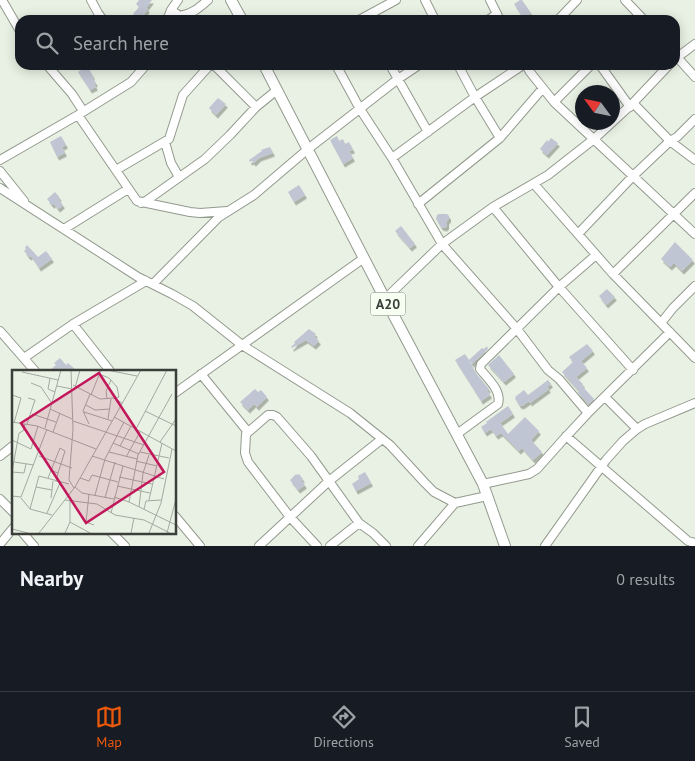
<!DOCTYPE html>
<style>
:root{--surface:#171b24;--page:#242831;--text:#f1f3f6;--muted:#9ea1a6;--line:#363941;--accent:#ea580c}
body{margin:0;font-family:"PT Sans",sans-serif;background:var(--page);color:var(--text)}
.compass{position:absolute;left:575px;top:85px;width:45px;height:45px;border-radius:50%;background:var(--surface);box-shadow:0 2px 12px #0003;rotate:303deg}
.list{margin:0;padding:0;list-style:none}
h2{display:flex;justify-content:space-between;align-items:center;height:65px;margin:0;padding:0 20px;font-size:21px}
h2 small{font-size:16px;font-weight:400;color:var(--muted)}
.icon{flex:none;width:28px;height:28px;fill:none;stroke:currentColor;stroke-width:2;stroke-linecap:round;stroke-linejoin:round}
.map{position:relative;flex:none;width:695px;height:546px;overflow:hidden}
.search{position:absolute;background:var(--surface);box-shadow:0 2px 12px #0003;left:15px;right:15px;top:15px;height:55px;display:flex;align-items:center;gap:12px;box-sizing:border-box;padding:0 18px;border-radius:15px;color:var(--muted);font-size:19px}
.sheet{height:145px;background:var(--surface)}
nav{display:flex;justify-content:space-around;align-items:center;box-sizing:border-box;height:70px;border-top:1px solid var(--line);background:var(--surface);font-size:14px;color:var(--muted)}
nav a{display:grid;justify-items:center;gap:2px}
nav .on{color:var(--accent)}
.map>svg:first-child{display:block}
</style>
<div class="map">
<svg width="695" height="546" viewBox="0 0 695 546">
<defs>
<filter id="shadow"><feDropShadow dx="2" dy="3.5" stdDeviation="0" flood-color="#0004"/></filter>
</defs>
<rect width="100%" height="100%" fill="#e9f1e4"/>
<path fill="#bfc5d2" filter="url(#shadow)" d="M139,0H152L146,8L148,9L140,20L133,14L139,7L136,4Z
M520,0H522L531,13L523,18L514,4Z
M87,66L93,76L92,77L96,83L94,84L96,87L90,90L78,72Z
M218,98L226,104L216,115L209,108Z
M61,136L66,145L62,147L65,153L57,157L50,142Z
M337,136L339,141L343,139L345,144L349,142L353,150L349,151L353,158L343,164L330,140Z
M551,138L558,143L547,155L540,149L547,140L548,142Z
M270,147L273,153L259,158L254,163L252,161L250,162L249,160L262,151L261,150Z
M299,185L305,195L294,202L288,192Z
M55,192L60,198L58,199L63,205L58,209L54,204L52,205L47,199Z
M439,214H447L449,216V219L447,221V226L445,228L441,227L436,219L437,215Z
M401,226L415,244L410,248L395,231Z
M675,242L693,260L682,271L674,263L670,267L661,259Z
M27,245L38,257L46,251L52,259L39,268L31,256L29,257L24,251L26,249L25,248Z
M607,289L615,297L606,305L599,296Z
M309,329L316,334L314,336L319,341L314,346L306,340L292,348L291,347L295,343L294,342Z
M587,344L593,351L581,361L587,368L576,377L583,384L582,386L594,399L589,404L578,393L579,391L562,372L573,362L569,357Z
M487,346L488,349L472,364L469,360L475,372L489,389L487,390L490,395L481,401L455,360L465,354L469,360L482,348L484,349Z
M499,355L514,374L504,382L488,365Z
M60,358L66,365L68,363L77,371H49L56,365L54,363Z
M548,380L551,384L547,387L549,389L530,403L529,401L522,406L521,405L520,406L515,399L516,398L515,397L524,390L528,395Z
M255,389L258,392L261,390L267,397L257,407L254,404L248,410L240,402Z
M508,406L513,414L500,423L508,434L525,417L539,431L531,440L542,452L533,460L522,448L519,451L501,433L496,436L491,429L485,433L481,427L487,423L486,422Z
M365,472L371,483L356,491L352,484L359,479L358,476Z
M296,474L297,475L299,474L303,479L301,480L305,485L298,490L290,480Z"/>
<g fill="none" stroke-linecap="round" stroke-linejoin="round">
<g stroke="#929a8e" stroke-width="10">
<path id="minor" d="M2,0L20,31
M91,0L98,13L103,20
M425,0L435,20
M490,0L500,20
M625,0L644,20
M171,10L178,0
M167,20L171,10L180,16C192,14 199,8 208,0
M359,20L396,0
M488,20L497,14
M558,20L577,0
M675,55L695,77
M675,59L695,44
M47,65L72,94L83,111
M214,65L256,107
M336,65L360,109L392,158L442,244L517,329L548,370L559,379L588,413
M390,65L428,132
M458,65L475,97L500,138
M526,65L530,72L554,102L695,234
M600,65L630,107
M554,102L591,65
M633,103L670,141L695,160
M78,115L137,201L190,212L200,213L227,211
M165,142L171,163L179,177
M392,158L475,97L523,65
M0,160L78,115L131,82L146,65
M116,170L169,139L183,95L210,65
M0,171L24,201
M534,184L613,274L695,358
M0,188L138,277L172,294L193,306L242,345L350,413L390,445L425,483L434,492L455,503L487,496
M141,203L146,201L205,159L230,135L256,107L277,90
M418,204L500,138L543,88
M493,207L559,287L633,370
M64,229L128,189
M578,234L633,176L670,141L677,137L695,119
M613,274L695,193
M153,284L219,217L254,195L308,149L398,79L419,65
M385,299L442,244L493,207L548,175L594,139L633,103L669,65
M661,323L673,308L695,286
M73,324L110,371
M0,331L35,371
M24,358L73,324L146,281
M201,374L248,432
M175,393L364,258
M605,397L637,429
M457,434L498,404C502,391 488,379 480,369L481,364L559,287L596,255
M566,436L688,541L695,543
M0,456L14,445
M483,484L529,474L537,469L562,441L588,413L670,332
M0,499L14,513
M175,516L200,546
M22,532L34,546
M111,532L125,546
M0,544L14,527
M259,546L329,481L382,439
M317,546L290,517L248,462L245,453L246,434L268,415H273L277,417L311,456L359,523
M330,546L359,523L373,533L386,546
M418,546L455,503
M545,546L606,460L623,441L637,429L645,424L695,403"/>
</g>
<g stroke="#929a8e" stroke-width="12">
<path id="major" d="M231,0L242,20
M264,65L385,299L473,465L483,484L505,546"/>
</g>
<use href="#minor" stroke="#fff" stroke-width="8"/>
<use href="#major" stroke="#fff" stroke-width="10"/>
</g>
<g text-anchor="middle" dominant-baseline="central" stroke-width="4.5" stroke-linejoin="round" paint-order="stroke">
<rect fill="#f6fff2" stroke="#737870" stroke-width="1" x="370.5" y="292.5" width="35" height="23" rx="4"/>
<g font-size="14" font-weight="bold" fill="#3b3e39">
<text x="388" y="304">A20</text>
</g>
</g>
<g transform="translate(12 370)">
<rect width="164" height="164" fill="#e9f1e4"/>
<path fill="none" stroke="#a3a9a0" stroke-width="1" d="M59,0L61,59L57,110L62,118M95,0L125,6M10,2L46,10M87,4L97,8L105,17L107,27L102,28M38,8L36,19L43,22M19,13L29,17L39,32M61,15L88,29L102,28L110,33M45,16L60,19M63,18L68,0M160,24L126,85L117,132L164,155M0,25L9,28L2,53M79,25L89,0M95,29L94,21L99,10M74,35L83,40L98,39M38,39L60,49M133,41L164,56M72,42L100,51M20,44L44,52M102,47L164,81M96,49L99,29M61,51L132,75M0,52L25,56L84,79M15,54L23,30L16,28M77,54L71,41L78,24M33,58L49,0M124,59L155,0M41,62L48,43M0,70L19,79L26,56M148,72L164,49M101,73L127,84M108,76L119,56M97,82L125,89M128,82L157,88M27,86L60,98M80,86L152,109M114,87L128,62M124,91L145,96M2,92L22,95M38,100L46,103L44,112M0,102L7,63L11,61L13,54M0,102L12,103L14,94M131,103L137,85M107,107L140,114M36,108L48,78L53,81L46,103M68,108L77,111L80,105L106,112M105,116L138,123M24,117L40,120M63,117L70,123L102,129M77,124L74,152L82,155M83,125L93,89L112,52M0,126L9,127L35,59M102,127L117,132M9,128L18,139L40,145M39,128L41,111M93,128L103,92M53,130L85,134L103,145L132,150L158,163M137,130L150,73M127,137L131,103M18,139L27,106L57,114M132,139L134,131L149,130M35,143L48,113M99,143L111,96M58,152L78,163M0,159L16,163M27,163L63,117L129,0M53,163L58,152V131M119,163L122,148M137,163L149,133L160,79M155,163L164,129"/>
<path fill="#c2185b" fill-opacity="0.15" stroke="#c2185b" stroke-width="2.5" d="M87,3L152,102L74,153L9,53Z"/>
<rect width="164" height="164" fill="none" stroke="#3b3e39" stroke-width="2.5"/>
</g>
</svg>
<svg class="compass" viewBox="-18 -18 36 36"><path d="M0-13l5 13h-10z" fill="#e53935"/><path d="M0 13l5-13h-10z" fill="#9ea1a6"/></svg>
<div class="search"><svg class="icon" aria-label="search" viewBox="0 0 24 24"><circle cx="10" cy="10" r="6"/><path d="M15 15l6 6"/></svg>Search here</div>
</div>
<section class="sheet">
<h2>Nearby<small>0 results</small></h2>
<ul class="list">
</ul>
</section>
<nav>
<a class="on"><svg class="icon" aria-label="map" viewBox="0 0 24 24"><path d="M3 6l6-2 6 2 6-2v14l-6 2-6-2-6 2zM9 4v14M15 6v14"/></svg>Map</a>
<a><svg class="icon" aria-label="directions" viewBox="0 0 24 24"><path d="M12 3l9 9-9 9-9-9zM9 14v-3h6M13 9l2 2-2 2"/></svg>Directions</a>
<a><svg class="icon" aria-label="saved" viewBox="0 0 24 24"><path d="M7 4h10v16l-5-4-5 4z"/></svg>Saved</a>
</nav>
